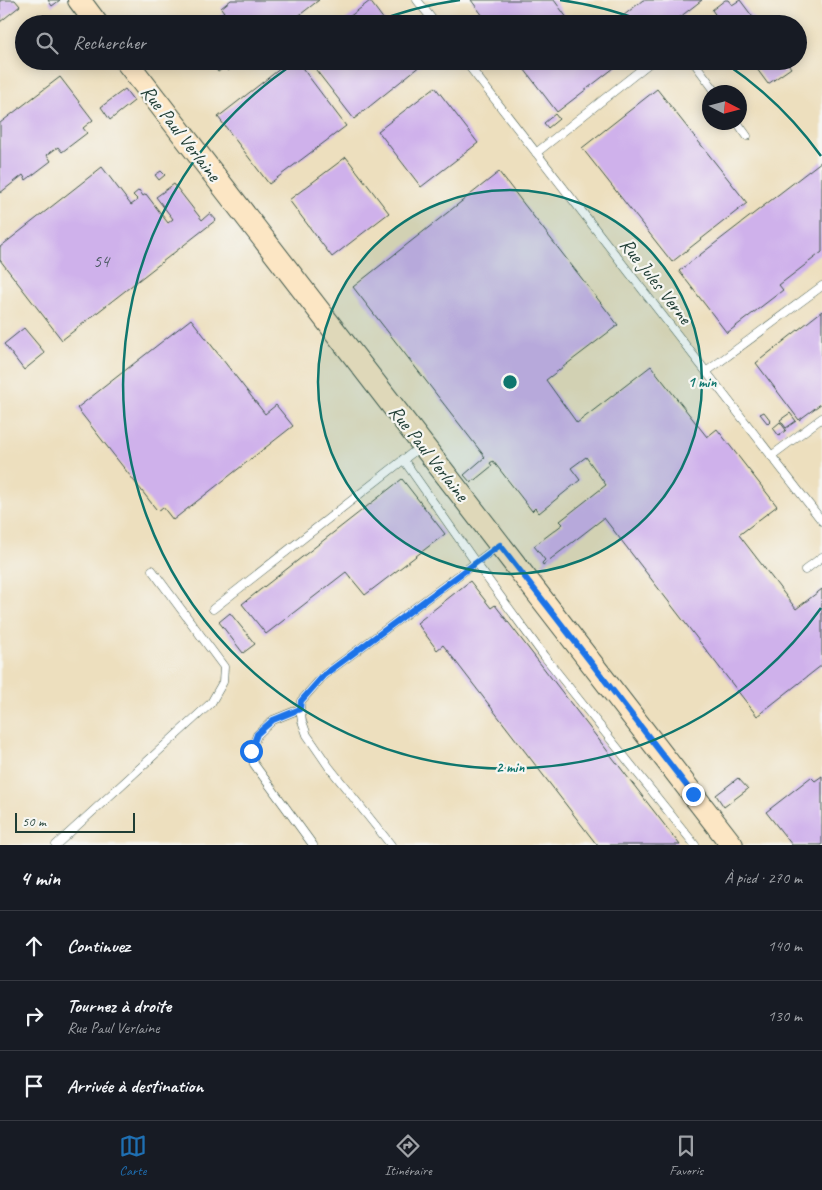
<!DOCTYPE html>
<html lang="fr">
<meta charset="utf-8">
<style>
:root{--surface:#171b24;--page:#20242c;--text:#f1f3f6;--muted:#9ea1a6;--line:#363941;--accent:#1f6fb2}
body{margin:0;font-family:Caveat,sans-serif;background:var(--page);color:var(--text)}
.compass{position:absolute;left:702px;top:85px;width:45px;height:45px;border-radius:50%;background:var(--surface);box-shadow:0 2px 12px #0003;rotate:96deg}
.scale{position:absolute;left:15px;bottom:12px;width:120px;box-sizing:border-box;padding-left:5px;border:2px solid #1f3d34;border-top:0;font-size:14px;line-height:18px;white-space:nowrap;color:#1f3d34;-webkit-text-stroke:4px #f6f6f2;paint-order:stroke}
.stop{position:absolute;width:15px;height:15px;margin:-11px;border:4px solid #1a73e8;border-radius:50%;background:#fff}
.stop.end{background:#1a73e8;border-color:#fff;box-shadow:0 1px 5px #0008}
.list{margin:0;padding:0;list-style:none}
h2{display:flex;justify-content:space-between;align-items:center;height:65px;margin:0;padding:0 20px;font-size:21px}
h2 small{font-size:16px;font-weight:400;color:var(--muted)}
.list li{display:grid;grid-template-columns:32px 1fr auto;gap:15px;align-items:center;box-sizing:border-box;height:70px;padding:0 20px;border-top:1px solid var(--line)}
.list b{display:block;font-size:19px;white-space:nowrap}
.list p{margin:0;font-size:16px;white-space:nowrap;color:var(--muted)}
.list em{font-size:16px;font-style:normal;color:var(--muted)}
.icon{flex:none;width:28px;height:28px;fill:none;stroke:currentColor;stroke-width:2;stroke-linecap:round;stroke-linejoin:round}
.map{position:relative;flex:none;width:822px;height:845px;overflow:hidden}
.search{position:absolute;background:var(--surface);box-shadow:0 2px 12px #0003;left:15px;right:15px;top:15px;height:55px;display:flex;align-items:center;gap:12px;box-sizing:border-box;padding:0 18px;border-radius:28px;color:var(--muted);font-size:19px}
.sheet{height:275px;background:var(--surface)}
nav{display:flex;justify-content:space-around;align-items:center;box-sizing:border-box;height:70px;border-top:1px solid var(--line);background:var(--surface);font-size:14px;color:var(--muted)}
nav a{display:grid;justify-items:center;gap:2px}
nav .on{color:var(--accent)}
.map>svg:first-child{display:block}
</style>
<div class="map">
<svg width="822" height="845" viewBox="0 0 822 845">
<rect width="100%" height="100%" fill="#f6f6f2"/>
<filter id="ink" filterUnits="userSpaceOnUse"><feTurbulence type="fractalNoise" baseFrequency=".02" numOctaves="2"/><feDisplacementMap in="SourceGraphic" scale="10" xChannelSelector="R" yChannelSelector="G"/><feConvolveMatrix kernelMatrix="1 2 1 2 8 2 1 2 1" color-interpolation-filters="sRGB"/></filter>
<filter id="wash" filterUnits="userSpaceOnUse"><feTurbulence type="fractalNoise" baseFrequency=".0096" numOctaves="4" result="noise"/><feDisplacementMap in="SourceGraphic" scale="20" xChannelSelector="R" yChannelSelector="G"/><feGaussianBlur stdDeviation="1.12" result="paint"/><feColorMatrix in="noise" values="0 0 0 0 0 0 0 0 0 0 0 0 0 0 0 0 0 1.4 0 .05"/><feComposite in="paint" operator="in"/></filter>
<g filter="url(#wash)">
<rect width="100%" height="100%" fill="#eddfbe"/>
<g id="blocks">
<path fill="#cfb1eb" d="M0,0H15L20,6L0,22Z
M48,0H60L52,6Z
M231,0H319L288,24H210L224,12L221,8Z
M471,0H554L570,22L568,24H489Z
M643,0H702L671,24H613Z
M725,0H728L732,5L740,0L758,24H722L712,10Z
M370,1L387,24H340Z
M210,61H240L228,71L225,67L218,72Z
M290,61H297L346,126L269,184L218,117Z
M309,61H426L354,119Z
M518,61H623L557,112Z
M751,61H786L791,68L768,84Z
M60,77L93,120L83,128L87,133L62,152L58,147L47,155L51,161L26,180L23,175L0,193V123Z
M435,87L478,143L421,187L378,131Z
M125,89L134,101L110,120L101,107Z
M657,89L747,203L672,262L582,148Z
M555,114L559,119L548,128L544,123Z
M346,157L389,213L332,257L289,200Z
M822,161V252L779,285L783,290L727,333L679,271Z
M102,167L131,205L138,200L133,195L139,190L143,196L146,194L168,223L173,219L156,197L174,184L202,220L210,213L216,220L62,340L0,260V247Z
M161,171L165,175L159,180L155,175Z
M499,172L618,325L546,380L577,423L651,366L707,437L717,429L777,506L739,535L796,609L822,589V665L757,716L604,518L543,565L542,563L545,560L534,546L563,524L560,521L606,485L586,457L571,468L580,480L539,513L535,508L532,511L493,461L490,463L492,466L471,483L464,475L485,457L353,287Z
M822,311V403L799,420L756,363Z
M191,319L265,414L276,405L293,426L173,520L163,507L158,511L156,509L77,408Z
M24,328L45,353L24,370L4,344Z
M764,412L771,421L768,424L760,414Z
M790,413L796,421L786,428L780,420Z
M780,422L786,430L779,436L773,428Z
M402,479L445,534L365,595L346,572L266,634L242,604Z
M470,581L491,608L495,605L680,845H597L443,645L437,650L417,623Z
M230,613L255,644L243,653L219,622Z
M822,776V845H792L766,812L811,777L815,781Z
M738,778L748,789L724,807L716,795Z"/>
</g>
</g>
<g filter="url(#ink)">
<use href="#blocks" fill-opacity="0" stroke="#3e5549" stroke-width="1"/>
<g fill="none" stroke-linecap="round" stroke-linejoin="round">
<g stroke="#3e5549" stroke-width="9">
<path id="lane" d="M417,0L436,24
M465,61L822,521
M693,61L716,92
M737,122L747,136
M536,153L652,61
M706,372L822,286
M771,456L822,418
M403,459L476,563L544,656L695,845
M805,570L822,557
M213,609L421,446
M300,709L273,720L257,735L251,751L254,764L313,845
M56,845L211,703L223,682L224,667L152,570
M391,845L329,767L307,735L302,721L300,709L301,701L324,675L498,546"/>
</g>
<g stroke="#3e5549" stroke-width="24">
<path id="secondary" d="M79,0L97,24
M126,61L732,845"/>
</g>
<use href="#lane" stroke="#fff" stroke-width="8"/>
<use href="#secondary" stroke="#fce6c4" stroke-width="22"/>
</g>
</g>
<g fill="none" stroke-linecap="round" stroke-linejoin="round" filter="url(#ink)">
<path stroke="#1a73e8" stroke-width="6" d="M251,751L257,734L273,720L300,709L301,701L324,675L500,545L693,794"/>
</g>
<circle cx="510" cy="382" r="192" fill="#0f766e" fill-opacity=".12"/>
<g fill="none" stroke="#0f766e" stroke-width="2.5">
<circle cx="510" cy="382" r="192"/>
<path d="M821 608A385 385 0 1 1 295 63M372 23A385 385 0 0 1 460 0M560 0A385 385 0 0 1 648 23M725 63A385 385 0 0 1 821 156"/>
</g>
<g text-anchor="middle" dominant-baseline="central" stroke-width="4.5" stroke-linejoin="round" paint-order="stroke">
<g font-size="18" fill="#4b5a62">
<text x="101" y="261">54</text>
</g>
<g font-size="20" fill="#1f3d34" stroke="#f6f6f2">
<text transform="translate(181 133) rotate(52)">Rue Paul Verlaine</text>
<text transform="translate(656 281) rotate(52)">Rue Jules Verne</text>
<text transform="translate(429 453) rotate(52)">Rue Paul Verlaine</text>
</g>
</g>
<circle cx="510" cy="382" r="8" fill="#0f766e" stroke="#f6f6f2" stroke-width="2.5"/>
<g font-size="15" text-anchor="middle" font-weight="bold" fill="#0f766e" stroke="#f6f6f2" stroke-width="4.5" stroke-linejoin="round" paint-order="stroke">
<text x="702" y="387">1 min</text>
<text x="510" y="772">2 min</text>
</g>
</svg>
<svg class="compass" viewBox="-18 -18 36 36"><path d="M0-13l5 13h-10z" fill="#e53935"/><path d="M0 13l5-13h-10z" fill="#9ea1a6"/></svg>
<div class="scale">50 m</div>
<div class="stop" style="left:251px;top:751px"></div>
<div class="stop end" style="left:693px;top:794px"></div>
<div class="search"><svg class="icon" aria-label="search" viewBox="0 0 24 24"><circle cx="10" cy="10" r="6"/><path d="M15 15l6 6"/></svg>Rechercher</div>
</div>
<section class="sheet">
<h2>4 min<small>À pied · 270 m</small></h2>
<ul class="list">
<li><svg class="icon" aria-label="ahead" viewBox="0 0 24 24"><path d="M12 20V5M6 11l6-6 6 6"/></svg><div><b>Continuez</b></div><em>140 m</em></li>
<li><svg class="icon" aria-label="right" viewBox="0 0 24 24"><path d="M7 20v-9h11M14 6l5 5-5 5"/></svg><div><b>Tournez à droite</b><p>Rue Paul Verlaine</p></div><em>130 m</em></li>
<li><svg class="icon" aria-label="arrive" viewBox="0 0 24 24"><path d="M6 21V4h12l-3 4 3 4H6"/></svg><div><b>Arrivée à destination</b></div></li>
</ul>
</section>
<nav>
<a class="on"><svg class="icon" aria-label="map" viewBox="0 0 24 24"><path d="M3 6l6-2 6 2 6-2v14l-6 2-6-2-6 2zM9 4v14M15 6v14"/></svg>Carte</a>
<a><svg class="icon" aria-label="directions" viewBox="0 0 24 24"><path d="M12 3l9 9-9 9-9-9zM9 14v-3h6M13 9l2 2-2 2"/></svg>Itinéraire</a>
<a><svg class="icon" aria-label="saved" viewBox="0 0 24 24"><path d="M7 4h10v16l-5-4-5 4z"/></svg>Favoris</a>
</nav>
